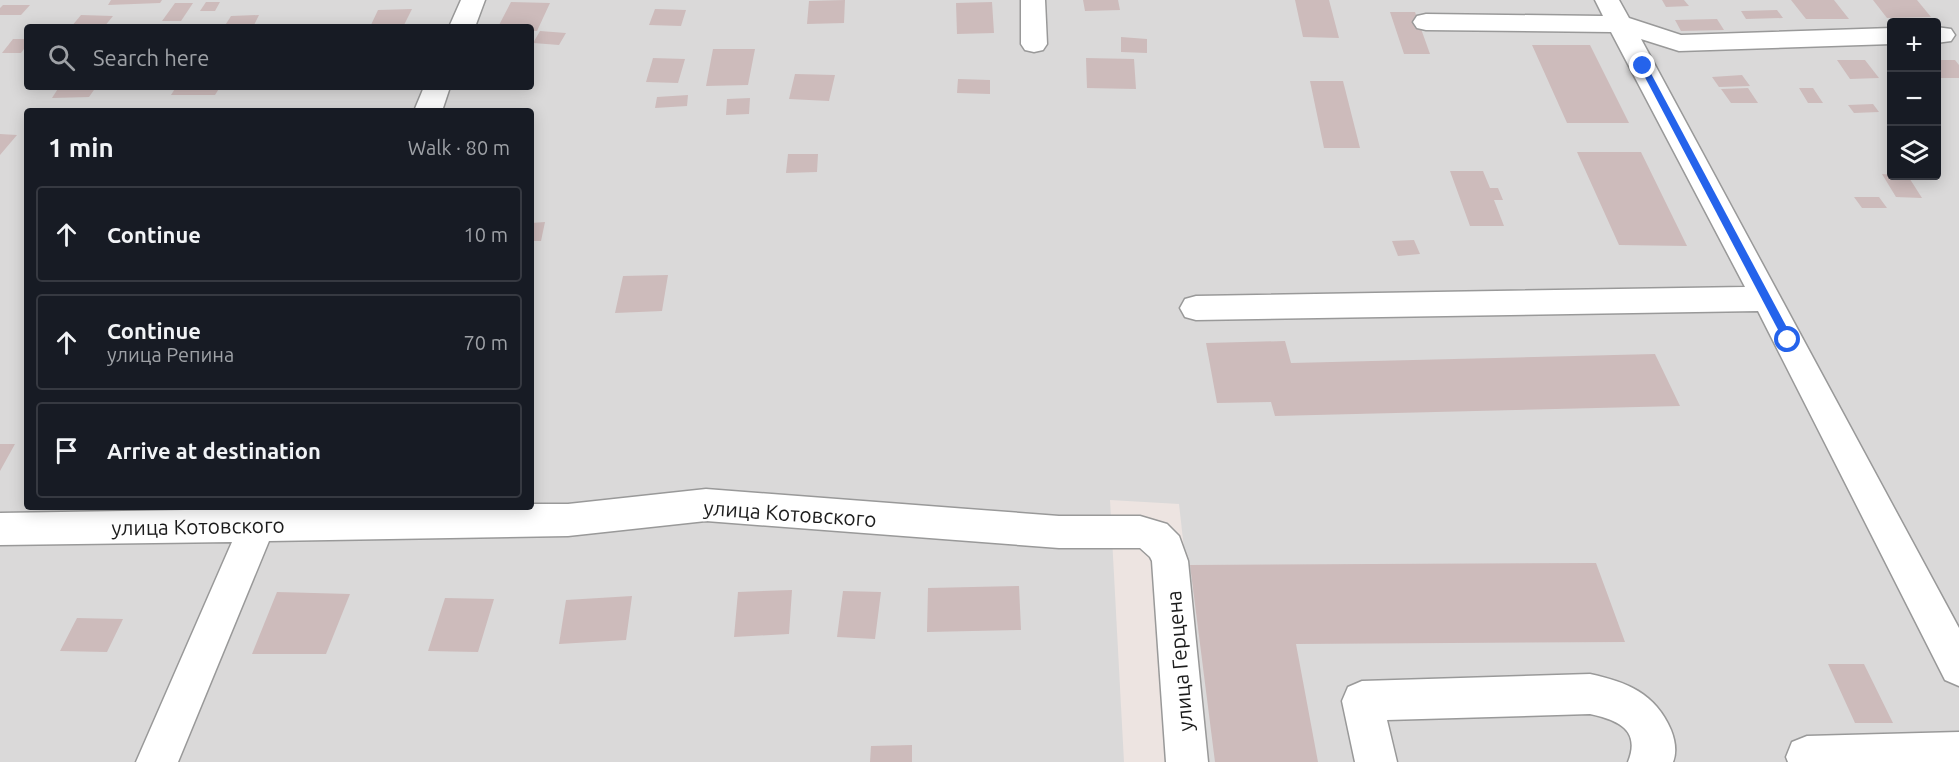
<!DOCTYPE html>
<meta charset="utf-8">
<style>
:root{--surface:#171b24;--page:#20242c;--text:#f1f3f6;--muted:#9ea1a6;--line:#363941}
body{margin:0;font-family:Ubuntu,sans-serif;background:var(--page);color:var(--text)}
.controls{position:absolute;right:18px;top:18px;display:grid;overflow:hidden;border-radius:6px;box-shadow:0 3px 15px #0003}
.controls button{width:54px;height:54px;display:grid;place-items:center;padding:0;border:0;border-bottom:2px solid var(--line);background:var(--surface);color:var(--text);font:30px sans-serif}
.stop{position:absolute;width:18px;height:18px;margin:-14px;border:4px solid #2563eb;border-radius:50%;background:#fff}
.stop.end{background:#2563eb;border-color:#fff;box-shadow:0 2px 6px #0008}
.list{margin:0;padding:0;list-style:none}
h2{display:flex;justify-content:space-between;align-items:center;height:78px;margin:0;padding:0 24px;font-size:26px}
h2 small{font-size:20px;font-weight:400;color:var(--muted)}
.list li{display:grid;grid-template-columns:39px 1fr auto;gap:18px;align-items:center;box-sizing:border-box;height:96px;margin:0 12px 12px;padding:0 12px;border:2px solid var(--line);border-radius:6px}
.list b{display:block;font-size:22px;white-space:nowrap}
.list p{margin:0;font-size:20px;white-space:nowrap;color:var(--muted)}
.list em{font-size:20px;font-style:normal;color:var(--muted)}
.icon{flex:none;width:33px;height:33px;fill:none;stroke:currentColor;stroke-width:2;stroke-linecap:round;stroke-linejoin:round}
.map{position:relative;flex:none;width:1959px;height:762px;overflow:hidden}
.search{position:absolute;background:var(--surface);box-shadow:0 3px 15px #0003;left:24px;top:24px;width:510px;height:66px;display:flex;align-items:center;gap:15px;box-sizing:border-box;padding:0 21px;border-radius:6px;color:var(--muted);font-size:22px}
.panel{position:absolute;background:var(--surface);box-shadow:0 3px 15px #0003;left:24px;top:108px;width:510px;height:402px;border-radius:6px}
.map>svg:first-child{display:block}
</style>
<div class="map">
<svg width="1959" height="762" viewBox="0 0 1959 762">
<rect width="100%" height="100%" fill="#ede4e1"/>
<path fill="#dad9d9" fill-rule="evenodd" d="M0,0H1959V762H1208L1179,504L1110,500L1124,762H0ZM1892,22H1936V176H1892ZM27,27H531V87H27ZM27,111H531V507H27Z"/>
<path fill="#cdbbbb" d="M111,0H162L160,3L108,5Z
M845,0L844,23L807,24L809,1Z
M1083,0H1118L1120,10L1085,11Z
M1295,0H1329L1339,38L1303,37Z
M1662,0H1684L1689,6L1666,7Z
M1791,0H1834L1849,19H1806Z
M1873,0H1917L1931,17L1887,18Z
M206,2H220L215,11H200Z
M511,2L550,3L537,31H531V27H498Z
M992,2L994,33L957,34L956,3Z
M175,3H193L181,21H162Z
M3,5H30L21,15H0V8Z
M412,9L403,27H370L378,10Z
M655,9L686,10L681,26L649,25Z
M1777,10L1783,18L1746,19L1741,11Z
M1390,12H1415L1430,54H1404Z
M81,15L113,16L104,27H71Z
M259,15L253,27H224L231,16Z
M1717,19L1724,30L1681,31L1675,20Z
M540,31L566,33L559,45L533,43Z
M1121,37L1147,39V53L1121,52Z
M13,39H27V45L21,53H2Z
M1532,45H1590L1629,123H1567Z
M713,49H755L748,85L706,86Z
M653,58L685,59L678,83L646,82Z
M1086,58L1134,59L1136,89L1087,88Z
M1837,60H1865L1879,78L1850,79Z
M1936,60H1955L1959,65V78H1936Z
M795,74L835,75L829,101L789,99Z
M1742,75L1750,86L1719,87L1712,77Z
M958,79L990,80V94L957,93Z
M1310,81H1343L1360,148H1324Z
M59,87H96L89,97L52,98Z
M176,87H220L215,95H171Z
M1748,88L1758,103H1731L1721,89Z
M1799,88H1813L1823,103H1808Z
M688,95L687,106L655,108L657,97Z
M750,98L749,114L726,115L727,99Z
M1873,104L1879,112L1854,113L1848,105Z
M0,134L17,135L0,155Z
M1577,152H1641L1687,246L1619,245Z
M788,154H818L817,172L786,173Z
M1450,171H1483L1490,188H1498L1503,200H1494L1504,226H1470Z
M1882,174L1908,176L1922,198L1896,197Z
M1854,197H1879L1887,208H1862Z
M545,222L541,241H531V223Z
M1414,240L1420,254L1398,256L1392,241Z
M668,275L662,311L615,313L623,276Z
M1285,341L1291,363L1655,354L1680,406L1275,416L1271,402L1217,403L1206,343Z
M0,444H15L0,471Z
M1596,563L1625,642L1296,644L1318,762H1215L1190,565Z
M1019,586L1021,630L927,632L928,588Z
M792,590L789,634L734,637L738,592Z
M843,591L881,592L875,639L837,637Z
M277,592L350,594L326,654H252Z
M632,596L626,640L559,644L566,600Z
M445,598L494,599L478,652L428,651Z
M77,618L123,619L107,652L60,651Z
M1828,664H1864L1893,723H1855Z
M912,745V762H870L871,746Z"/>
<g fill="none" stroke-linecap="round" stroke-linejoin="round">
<g stroke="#999" stroke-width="3">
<path id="minor" d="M461,0H485L475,27H449Z
M1021,0H1045L1047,44L1043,50L1034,52L1025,50L1021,44Z
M1595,0H1619L1629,18L1681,35L1892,28V44L1679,51L1641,39L1959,628V686L1945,680L1758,311L1196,320L1185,317L1180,308L1185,299L1196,296L1745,287L1611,32L1426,30L1417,28L1413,22L1417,16L1426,14L1603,16Z
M1936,27L1951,29L1955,35L1951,41L1936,43Z
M424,87H450L442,111H414Z
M706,489L1059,516H1140L1167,524L1179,536L1188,561L1208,762H1166L1152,561L1150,557L1140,548H1059L706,521L568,536L269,541L178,762H136L232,542L0,545V513L246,509L247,507H531V504H568Z
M1590,674C1627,682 1655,693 1671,730C1675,740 1677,752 1673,762H1628C1641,730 1618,720 1590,714L1387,720L1397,762H1355L1342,701L1348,687L1362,681Z
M1959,732V762H1788L1786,757L1792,742L1807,736Z"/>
</g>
<use href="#minor" fill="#fff" fill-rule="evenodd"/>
</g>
<path fill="#2563eb" d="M1643,64L1647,66L1792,337V343H1785L1639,66Z"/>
<g text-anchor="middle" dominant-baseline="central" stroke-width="4.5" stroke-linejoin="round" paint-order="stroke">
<g font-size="21" fill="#1c1c1c" stroke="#fff">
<text transform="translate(790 513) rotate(4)">улица Котовского</text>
<text transform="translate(198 526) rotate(-1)">улица Котовского</text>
<text transform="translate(1179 661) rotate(-95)">улица Герцена</text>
</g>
</g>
</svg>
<div class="controls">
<button>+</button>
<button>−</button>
<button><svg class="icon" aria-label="layers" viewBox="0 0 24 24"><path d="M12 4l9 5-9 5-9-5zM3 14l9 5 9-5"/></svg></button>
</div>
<div class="stop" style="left:1788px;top:340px"></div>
<div class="stop end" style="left:1643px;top:66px"></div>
<div class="search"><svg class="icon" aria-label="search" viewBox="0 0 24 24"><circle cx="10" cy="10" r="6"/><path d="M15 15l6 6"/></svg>Search here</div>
<section class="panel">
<h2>1 min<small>Walk · 80 m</small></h2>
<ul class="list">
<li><svg class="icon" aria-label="ahead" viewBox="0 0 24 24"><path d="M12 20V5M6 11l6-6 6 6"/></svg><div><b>Continue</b></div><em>10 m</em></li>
<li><svg class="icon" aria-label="ahead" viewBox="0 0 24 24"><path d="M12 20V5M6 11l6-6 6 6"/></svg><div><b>Continue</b><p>улица Репина</p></div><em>70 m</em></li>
<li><svg class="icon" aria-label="arrive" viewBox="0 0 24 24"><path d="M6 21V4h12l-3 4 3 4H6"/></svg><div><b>Arrive at destination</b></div></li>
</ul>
</section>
</div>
